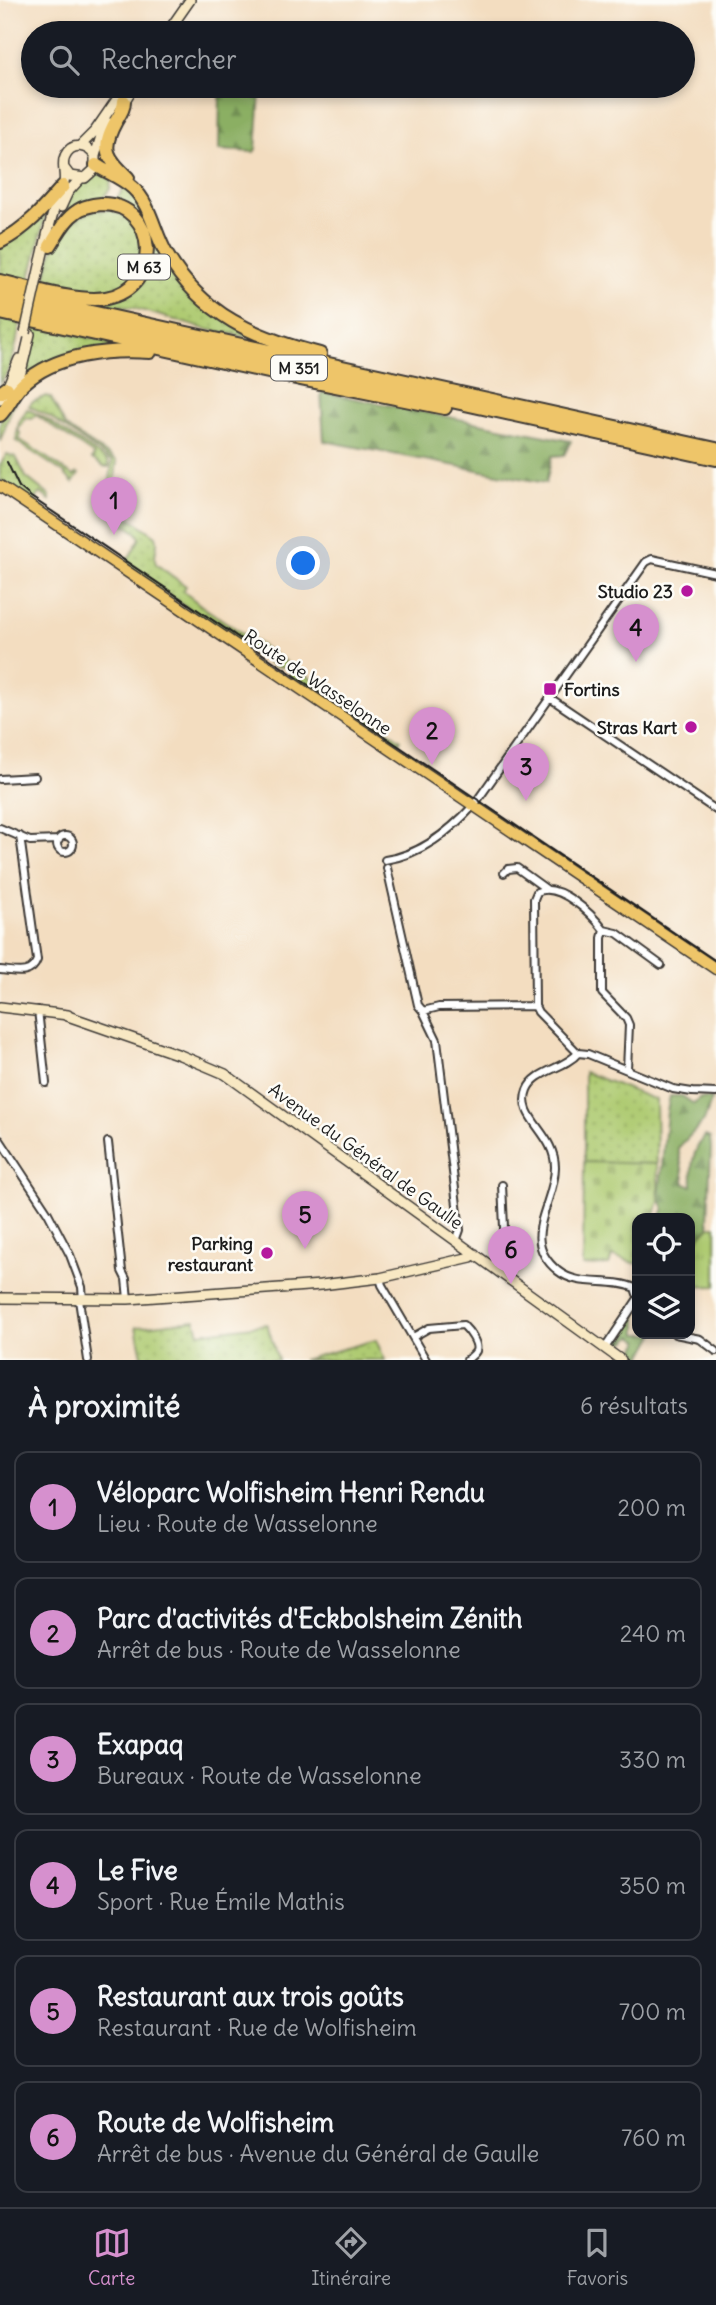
<!DOCTYPE html>
<html lang="fr">
<meta charset="utf-8">
<style>
:root{--surface:#171b24;--page:#242831;--text:#f1f3f6;--muted:#9ea1a6;--line:#363941;--accent:#d690ce}
body{margin:0;font-family:Delius,sans-serif;background:var(--page);color:var(--text)}
.controls{position:absolute;right:21px;bottom:21px;display:grid;overflow:hidden;border-radius:14px;box-shadow:0 4px 10px #0003}
.controls button{width:63px;height:63px;display:grid;place-items:center;padding:0;border:0;border-bottom:2px solid var(--line);background:var(--surface);color:var(--text);font:35px sans-serif}
.you{position:absolute;left:304px;top:564px;width:24px;height:24px;margin:-18px;border:5px solid #fff;border-radius:50%;background:#1a73e8;box-shadow:0 0 0 10px #1a73e833}
.badge{display:grid;place-items:center;width:46px;height:46px;border-radius:50%;background:var(--accent);color:#111;font-size:23px;font-weight:700}
.pin{position:absolute;translate:-50% -58px;filter:drop-shadow(0 2px 4px #0008)}
.pin::after{content:'';position:absolute;top:37px;width:24px;height:21px;background:inherit;clip-path:polygon(0 0,100% 0,50% 100%)}
.list{margin:0;padding:0;list-style:none}
h2{display:flex;justify-content:space-between;align-items:center;height:91px;margin:0;padding:0 28px;font-size:30px}
h2 small{font-size:23px;font-weight:400;color:var(--muted)}
.list li{display:grid;grid-template-columns:46px 1fr auto;gap:21px;align-items:center;box-sizing:border-box;height:112px;margin:0 14px 14px;padding:0 14px;border:2px solid var(--line);border-radius:14px}
.list b{display:block;font-size:26px;white-space:nowrap}
.list p{margin:0;font-size:23px;white-space:nowrap;color:var(--muted)}
.list em{font-size:23px;font-style:normal;color:var(--muted)}
.icon{flex:none;width:38px;height:38px;fill:none;stroke:currentColor;stroke-width:2;stroke-linecap:round;stroke-linejoin:round}
.map{position:relative;flex:none;width:716px;height:1360px;overflow:hidden}
.search{position:absolute;background:var(--surface);box-shadow:0 4px 10px #0003;left:21px;right:21px;top:21px;height:77px;display:flex;align-items:center;gap:18px;box-sizing:border-box;padding:0 24px;border-radius:38px;color:var(--muted);font-size:26px}
.sheet{height:847px;background:var(--surface)}
nav{display:flex;justify-content:space-around;align-items:center;box-sizing:border-box;height:98px;border-top:2px solid var(--line);background:var(--surface);font-size:19px;color:var(--muted)}
nav a{display:grid;justify-items:center;gap:4px}
nav .on{color:var(--accent)}
.map>svg:first-child{display:block}
</style>
<div class="map">
<svg width="716" height="1360" viewBox="0 0 716 1360">
<defs>
<pattern id="grass-dots" width="8" height="8" patternUnits="userSpaceOnUse" patternTransform="scale(1.75)"><rect width="8" height="8" fill="#afcb72"/><path d="M2 2h.1M6 6h.1" fill="none" stroke="#96ae62" stroke-width="1.8" stroke-linecap="round"/></pattern>
<pattern id="forest-firs" width="22" height="20" patternUnits="userSpaceOnUse" patternTransform="scale(1.75)"><rect width="22" height="20" fill="#8baf64"/><path d="M5 1l3.5 6h-7zM16 11l3.5 6h-7z" fill="#718e52"/></pattern>
<pattern id="cemetery-stones" width="16" height="16" patternUnits="userSpaceOnUse" patternTransform="scale(1.75)"><rect width="16" height="16" fill="#afcb72"/><path d="M2 7V4a2 2 0 0 1 4 0v3zM10 15v-3a2 2 0 0 1 4 0v3z" fill="#96ae62"/></pattern>
<pattern id="park-tufts" width="24" height="20" patternUnits="userSpaceOnUse" patternTransform="scale(1.75)"><rect width="24" height="20" fill="#afcb72"/><path d="M3 7l-1-3M5 7V3M7 7l1-3M15 17l-1-3M17 17v-4M19 17l1-3" fill="none" stroke="#96ae62"/></pattern>
</defs>
<rect width="100%" height="100%" fill="#fdfcf7"/>
<filter id="ink" filterUnits="userSpaceOnUse"><feTurbulence type="fractalNoise" baseFrequency=".0143" numOctaves="2"/><feDisplacementMap in="SourceGraphic" scale="14" xChannelSelector="R" yChannelSelector="G"/><feConvolveMatrix kernelMatrix="1 2 1 2 8 2 1 2 1" color-interpolation-filters="sRGB"/></filter>
<filter id="wash" filterUnits="userSpaceOnUse"><feTurbulence type="fractalNoise" baseFrequency=".00686" numOctaves="4" result="noise"/><feDisplacementMap in="SourceGraphic" scale="28" xChannelSelector="R" yChannelSelector="G"/><feGaussianBlur stdDeviation="1.57" result="paint"/><feColorMatrix in="noise" values="0 0 0 0 0 0 0 0 0 0 0 0 0 0 0 0 0 1.4 0 .05"/><feComposite in="paint" operator="in"/></filter>
<g filter="url(#wash)">
<rect width="100%" height="100%" fill="#f3ddc0"/>
<path fill="url(#grass-dots)" stroke="#667447" stroke-width="2" d="M97,173L108,177L111,181L110,189L101,200L63,218C67,206 70,190 82,183C88,179 92,178 97,173Z
M125,187L139,198L175,272L254,338L205,329L134,308L101,304L126,294L151,247L115,201Z
M98,210C103,210 110,210 114,211C155,226 148,281 109,293C89,298 64,290 44,286C50,251 60,218 98,210Z
M46,214L29,282L0,275V246Z
M0,318L20,323C16,343 14,366 0,383Z
M36,326L133,347C84,348 61,355 22,386L24,388L12,408L0,442V422L22,388L15,392L26,365Z
M46,396L51,398L66,427L117,461L112,505L156,536C160,546 152,554 156,564L186,586L183,591L203,607L286,662L283,667H275L127,567L126,563L140,538L137,533L107,512L112,461L47,415L29,406L32,402Z
M27,409L45,418L108,461L109,467H104L92,459L94,455L36,415L32,419L26,418L18,430L21,435L19,439L74,476L77,473L79,474L73,483L64,473L16,441L19,422Z
M7,454L16,457L26,477L50,496V500L40,493L35,501L44,508L42,511L8,488L0,479V465Z
M293,666L401,740L395,749L290,677V672Z
M584,1072L656,1100L657,1164L584,1162Z
M195,1320L199,1333L267,1324L278,1360H143L136,1327Z
M376,1340L385,1360H302Z"/>
<path fill="url(#forest-firs)" stroke="#546640" stroke-width="2" d="M260,93L256,149L254,152L219,150L220,94Z
M321,392L571,441L564,455L552,456L546,483L324,441Z
M670,1096H682L694,1104L700,1098L712,1099L704,1121L678,1148L685,1184L692,1186C691,1166 692,1151 705,1136L710,1138L711,1147L708,1221L711,1230L690,1264V1218H660L664,1208L659,1198L667,1111Z
M637,1309V1334H655L641,1359L636,1360L633,1354L640,1341L633,1336L621,1345L618,1341L629,1334L628,1324Z"/>
<path fill="url(#cemetery-stones)" stroke="#667447" stroke-width="2" d="M584,1162L657,1164L659,1201L654,1218H637V1264L612,1256L609,1265L583,1266Z"/>
<path fill="url(#park-tufts)" stroke="#667447" stroke-width="2" d="M710,1226H716V1286L690,1287V1247Z"/>
</g>
<g filter="url(#ink)">
<g fill="none" stroke-linecap="round" stroke-linejoin="round">
<g stroke="#3c3935" stroke-width="10">
<path id="street" d="M550,698L716,810
M0,779L35,777
M0,828L30,841L59,840
M57 844a8 8 0 1 1 16 0a8 8 0 1 1-16 0Z
M385,860C421,855 450,831 474,805L646,562L652,559L716,573
M387,868L418,1005L423,1011L437,1040L460,1230L456,1241
M504,873L508,869L517,868L546,889
M0,970C14,971 31,977 37,960L20,836
M535,1006L538,1012L578,1053L588,1054L673,1089L692,1092L716,1093
M535,1006L534,899L537,892C558,881 592,914 604,930
M38,1010L46,1083
M423,1011L439,1007L535,1006
M578,1053C565,1069 535,1070 527,1090C516,1118 555,1133 555,1167C555,1205 518,1239 558,1271C579,1288 611,1277 635,1288L637,1294
M627,1069L629,1025L626,1018L602,993V938L604,930L617,933L661,965
M0,1140L48,1213L70,1255L82,1287L83,1300
M108,1142L122,1271L126,1279L128,1299
M502,1185L506,1269L504,1275
M380,1278L382,1285L426,1360
M79,1300L88,1360
M675,1334L700,1339L716,1351
M413,1337L429,1328L463,1325C468,1330 479,1343 476,1351C474,1355 470,1357 467,1360
M605,1348L637,1300"/>
</g>
<g stroke="#3c3935" stroke-width="12">
<path id="secondary" d="M167,33L190,0
M122,105L134,86
M80,146L95,131L126,86
M95,156L101,136L110,123
M61,207L68,192L80,179
M41,261C45,245 48,229 53,213C56,203 61,193 64,183C66,174 61,164 65,156C72,141 88,145 95,156V169L85,178L70,176L64,168
M13,389L21,372L30,334
M0,399L7,388L19,359
M0,1007L68,1015
M65,1015L180,1055L225,1074L621,1360
M0,1298L128,1299L321,1285L380,1278L471,1257L475,1254"/>
</g>
<g stroke="#3c3935" stroke-width="13">
<path id="primary" d="M0,486L716,969"/>
</g>
<g stroke="#3c3935" stroke-width="16">
<path id="highway" d="M124,101C124,109 120,114 116,121C100,150 107,157 128,178
M96,165C108,173 122,178 133,188C151,205 154,233 167,255C202,315 256,338 320,354
M0,242C26,229 44,208 63,186
M0,281C28,287 78,303 106,298C163,288 159,204 102,204C93,205 83,206 76,212C64,220 58,234 50,246
M0,292L716,449
M0,302L716,459
M0,313L305,380L445,408
M0,393L7,388
M0,415C9,406 13,393 23,384C55,354 109,349 150,352"/>
</g>
<use href="#street" stroke="#fff" stroke-width="6"/>
<use href="#secondary" stroke="#f8e8c3" stroke-width="9"/>
<use href="#primary" stroke="#eec569" stroke-width="10"/>
<use href="#highway" stroke="#eec569" stroke-width="12"/>
<path stroke="#1c1c1c" stroke-width="2" d="M7,462L19,487L31,497L716,961"/>
<g stroke="#3c3935" stroke-width="12" stroke-linecap="butt">
<path id="secondary-bridge" d="M25,333L41,261"/>
</g>
<use href="#secondary-bridge" stroke="#f8e8c3" stroke-width="9"/>
</g>
</g>
<g fill="#b5179e" stroke="#fdfcf7" stroke-width="2.5">
<circle cx="687" cy="591" r="7"/>
<rect x="543" y="682" width="14" height="14" rx="3.5"/>
<circle cx="691" cy="727" r="7"/>
<circle cx="267" cy="1253" r="7"/>
</g>
<g text-anchor="middle" dominant-baseline="central" stroke-width="5" stroke-linejoin="round" paint-order="stroke">
<g fill="#fdfcf7" stroke="#605f5e" stroke-width="2">
<rect x="118" y="254.5" width="52" height="25" rx="5"/>
<rect x="271" y="355.5" width="56" height="25" rx="5"/>
</g>
<g font-size="16" font-weight="bold" fill="#1c1c1c">
<text x="144" y="267">M 63</text>
<text x="299" y="368">M 351</text>
</g>
<g font-size="18" font-weight="bold" fill="#1c1c1c" stroke="#fdfcf7" text-anchor="end">
<text x="673" y="591">Studio 23</text>
<text x="564" y="689" text-anchor="start">Fortins</text>
<text x="677" y="727">Stras Kart</text>
<text x="253" y="1243">Parking<tspan x="253" dy="21">restaurant</tspan></text>
</g>
<g font-size="18" fill="#1c1c1c" stroke="#fdfcf7">
<text transform="translate(318 682) rotate(34)">Route de Wasselonne</text>
<text transform="translate(366 1156) rotate(36)">Avenue du Général de Gaulle</text>
</g>
</g>
</svg>
<div class="controls">
<button><svg class="icon" aria-label="locate" viewBox="0 0 24 24"><circle cx="12" cy="12" r="6"/><path d="M12 2v4M12 18v4M2 12h4M18 12h4"/></svg></button>
<button><svg class="icon" aria-label="layers" viewBox="0 0 24 24"><path d="M12 4l9 5-9 5-9-5zM3 14l9 5 9-5"/></svg></button>
</div>
<div class="you"></div>
<div class="pin badge" style="left:114px;top:535px">1</div>
<div class="pin badge" style="left:432px;top:765px">2</div>
<div class="pin badge" style="left:526px;top:801px">3</div>
<div class="pin badge" style="left:636px;top:662px">4</div>
<div class="pin badge" style="left:305px;top:1249px">5</div>
<div class="pin badge" style="left:511px;top:1284px">6</div>
<div class="search"><svg class="icon" aria-label="search" viewBox="0 0 24 24"><circle cx="10" cy="10" r="6"/><path d="M15 15l6 6"/></svg>Rechercher</div>
</div>
<section class="sheet">
<h2>À proximité<small>6 résultats</small></h2>
<ul class="list">
<li><span class="badge">1</span><div><b>Véloparc Wolfisheim Henri Rendu</b><p>Lieu · Route de Wasselonne</p></div><em>200 m</em></li>
<li><span class="badge">2</span><div><b>Parc d'activités d'Eckbolsheim Zénith</b><p>Arrêt de bus · Route de Wasselonne</p></div><em>240 m</em></li>
<li><span class="badge">3</span><div><b>Exapaq</b><p>Bureaux · Route de Wasselonne</p></div><em>330 m</em></li>
<li><span class="badge">4</span><div><b>Le Five</b><p>Sport · Rue Émile Mathis</p></div><em>350 m</em></li>
<li><span class="badge">5</span><div><b>Restaurant aux trois goûts</b><p>Restaurant · Rue de Wolfisheim</p></div><em>700 m</em></li>
<li><span class="badge">6</span><div><b>Route de Wolfisheim</b><p>Arrêt de bus · Avenue du Général de Gaulle</p></div><em>760 m</em></li>
</ul>
</section>
<nav>
<a class="on"><svg class="icon" aria-label="map" viewBox="0 0 24 24"><path d="M3 6l6-2 6 2 6-2v14l-6 2-6-2-6 2zM9 4v14M15 6v14"/></svg>Carte</a>
<a><svg class="icon" aria-label="directions" viewBox="0 0 24 24"><path d="M12 3l9 9-9 9-9-9zM9 14v-3h6M13 9l2 2-2 2"/></svg>Itinéraire</a>
<a><svg class="icon" aria-label="saved" viewBox="0 0 24 24"><path d="M7 4h10v16l-5-4-5 4z"/></svg>Favoris</a>
</nav>
